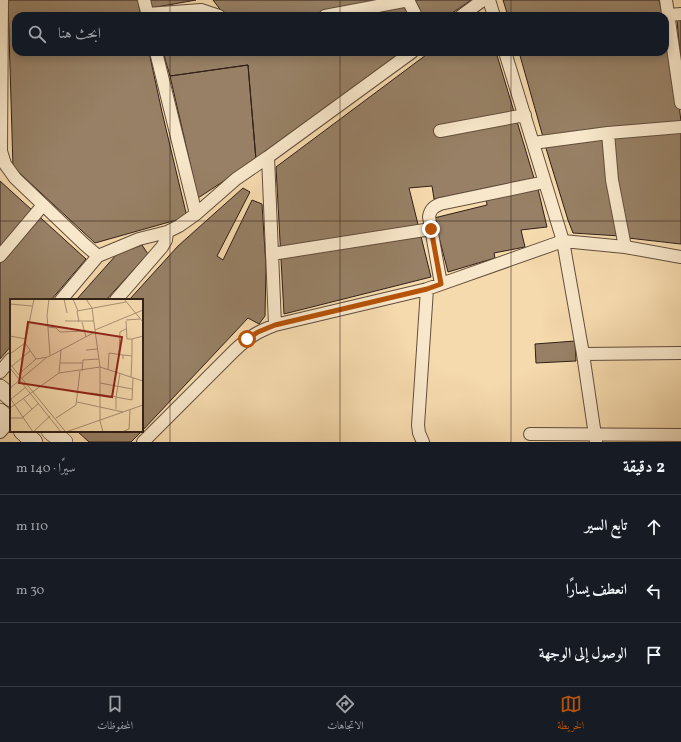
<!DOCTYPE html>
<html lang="ar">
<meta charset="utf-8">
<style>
:root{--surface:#171b24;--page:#242831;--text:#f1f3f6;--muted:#9ea1a6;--line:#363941;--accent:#b45309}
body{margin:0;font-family:Vollkorn,Amiri,serif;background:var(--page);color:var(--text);direction:rtl}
.stop{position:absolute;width:12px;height:12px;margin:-9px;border:3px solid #b45309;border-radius:50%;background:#fff}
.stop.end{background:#b45309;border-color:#fff;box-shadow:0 1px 4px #0008}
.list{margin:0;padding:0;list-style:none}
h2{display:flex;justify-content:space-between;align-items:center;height:52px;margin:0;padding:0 16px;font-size:17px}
h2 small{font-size:13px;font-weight:400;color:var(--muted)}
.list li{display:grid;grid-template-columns:26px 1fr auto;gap:12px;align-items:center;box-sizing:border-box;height:64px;padding:0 16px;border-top:1px solid var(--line)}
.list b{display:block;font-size:15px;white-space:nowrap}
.list em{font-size:13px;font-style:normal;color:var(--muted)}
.icon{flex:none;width:22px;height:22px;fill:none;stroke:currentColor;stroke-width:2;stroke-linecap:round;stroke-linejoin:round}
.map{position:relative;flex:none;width:681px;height:442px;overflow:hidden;direction:ltr}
.search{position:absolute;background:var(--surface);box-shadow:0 2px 10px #0003;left:12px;right:12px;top:12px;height:44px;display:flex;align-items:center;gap:10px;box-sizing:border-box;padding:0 14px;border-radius:12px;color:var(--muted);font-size:15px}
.sheet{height:244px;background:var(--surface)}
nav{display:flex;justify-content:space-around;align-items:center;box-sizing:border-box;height:56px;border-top:1px solid var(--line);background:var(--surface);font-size:11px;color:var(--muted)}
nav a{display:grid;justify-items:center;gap:2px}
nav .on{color:var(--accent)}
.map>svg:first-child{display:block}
</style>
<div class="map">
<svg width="681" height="442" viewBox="0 0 681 442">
<rect width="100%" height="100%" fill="#f5daad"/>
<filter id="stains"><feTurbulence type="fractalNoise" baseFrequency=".005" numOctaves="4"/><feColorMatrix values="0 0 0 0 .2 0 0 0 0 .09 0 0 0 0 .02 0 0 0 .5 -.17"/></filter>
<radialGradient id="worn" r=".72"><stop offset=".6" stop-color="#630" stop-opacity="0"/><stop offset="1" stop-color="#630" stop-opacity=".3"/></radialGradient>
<path fill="#978065" stroke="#311f17" d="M8,0H138L141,16H16V52H149L162,112L187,217L95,243L13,167Z
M148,0H196L151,8Z
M213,0H402L409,16H225Z
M415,0H471L448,16H422Z
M503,0H659L663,16H508Z
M677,20H681V65Z
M665,27L677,86L681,122L543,137L519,52H665Z
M163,52H403L256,160L248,65L170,76Z
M430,52H496L534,178L434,199L432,186L409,188L431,277L284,314L276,167Z
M248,65L256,160L198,198L170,76Z
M681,131V244L628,238L616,180L611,135Z
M604,136L620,236L573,233L568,220L545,145Z
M0,181L86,259L51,300H11V346L0,359Z
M243,188L250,192L217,256L223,260L252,200L262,204L266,267L265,316L259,324L248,318L142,431V300H129L178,246Z
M538,189L547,227L521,230L525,247L494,253L495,258L448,272L434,218L487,205L486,197Z
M142,245L148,254L106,300H76L117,254Z
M575,341L576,361L536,363L535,344Z
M77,431H142L131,442H89Z"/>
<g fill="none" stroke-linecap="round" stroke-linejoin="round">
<g stroke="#624e3c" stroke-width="14">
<path id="street" d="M2,0L1,151L5,164L15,178L84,244L98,256L139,239L167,232L179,226L196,214L236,179L268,157L412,52
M144,0L148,16
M408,0L416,16
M489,0L494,16
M666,0L681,103
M147,14L201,10L219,16
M669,15L681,14
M325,16L409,0
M461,16L483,0
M156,52L196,214
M505,52L563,241L583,354L596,442
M440,131L525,115
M533,143L608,133
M268,157L275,325
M625,247L612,180L608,133L681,127
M272,254L431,229
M0,256L43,205
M441,284L429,217C430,210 433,207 440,204L545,182
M61,300L98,256
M116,300L162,247L166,240L167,232
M583,354L681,353
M0,372L11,359
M0,432L10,421
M530,434L681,435
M143,442L235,350C249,337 257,332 275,325L427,289L563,241L625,247L681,257
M423,442L419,433L418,425L427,289"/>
</g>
<g stroke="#311f17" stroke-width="18">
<path id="secondary" d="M0,388L11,398
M0,412L11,422
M22,431L34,442
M50,431L64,442"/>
</g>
<use href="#street" stroke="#f8e7ca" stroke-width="12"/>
<use href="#secondary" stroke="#f8e7ca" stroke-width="17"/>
</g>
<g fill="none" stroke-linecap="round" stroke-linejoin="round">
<path stroke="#b45309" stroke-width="5" d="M247,339L258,332L275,325L427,289L441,284L431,229"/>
</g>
<path fill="none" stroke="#311f17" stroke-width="1" stroke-opacity="0.55" d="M170,0V16M340,0V16M511,0V16M170,52V442M340,52V442M511,52V442M0,221H681"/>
<g transform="translate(10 299)">
<rect width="133" height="133" fill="#f5daad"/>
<path fill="none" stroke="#a78f71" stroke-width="1" d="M24,0L15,44L26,60L38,58L85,33M39,0L37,16L40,56M54,0L57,14M63,0L68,12M76,0L82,9L90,68V122L93,133M114,0L133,23M0,5L22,7M116,21L130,20M55,22H84M116,22L117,40H122M69,23L67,12L116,3M72,23L76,38M38,28L46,29L50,33L74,32M85,31L133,11M0,37L16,40M76,51L88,50M0,55L15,44M109,55L110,33L116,30M122,57V40L133,37M113,60V56L122,57L121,78M50,64H72M0,65L55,132M2,67L20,52M0,69L51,133M98,71L99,54L113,56M72,72L73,61L89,60M49,74L51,51M110,74L106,98L122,101L123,79M9,75L26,60M12,79L36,59M90,84L122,90M0,89L10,81M81,94L106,98V110M0,99L23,133M13,99L22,110M1,100L16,88M67,103L113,113M0,109L49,74L90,68L133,82M13,118L29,104M0,119H14M46,119L66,106L70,72M23,133L40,117M56,133L133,106M112,133L119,130L120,111"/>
<path fill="#8f2418" fill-opacity="0.15" stroke="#8f2418" stroke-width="2" d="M18,23L112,38L102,98L9,84Z"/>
<rect width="133" height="133" fill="none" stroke="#311f17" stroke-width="2"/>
</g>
<rect width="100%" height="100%" filter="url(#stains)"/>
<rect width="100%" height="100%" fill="url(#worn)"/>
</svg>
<div class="stop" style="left:247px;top:339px"></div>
<div class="stop end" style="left:431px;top:229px"></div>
<div class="search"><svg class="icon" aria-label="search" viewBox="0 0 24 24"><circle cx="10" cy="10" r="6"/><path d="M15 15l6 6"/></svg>ابحث هنا</div>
</div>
<section class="sheet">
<h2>2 دقيقة<small>سيرًا · 140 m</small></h2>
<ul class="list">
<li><svg class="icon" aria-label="ahead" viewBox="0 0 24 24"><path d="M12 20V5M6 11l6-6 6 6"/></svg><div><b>تابع السير</b></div><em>110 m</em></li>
<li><svg class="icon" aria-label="left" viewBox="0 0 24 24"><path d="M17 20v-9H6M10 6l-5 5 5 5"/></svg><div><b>انعطف يسارًا</b></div><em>30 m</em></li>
<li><svg class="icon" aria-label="arrive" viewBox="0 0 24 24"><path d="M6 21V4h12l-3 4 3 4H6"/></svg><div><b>الوصول إلى الوجهة</b></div></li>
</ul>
</section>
<nav>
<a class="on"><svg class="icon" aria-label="map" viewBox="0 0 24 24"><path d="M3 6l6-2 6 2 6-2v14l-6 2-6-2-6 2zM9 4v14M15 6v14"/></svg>الخريطة</a>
<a><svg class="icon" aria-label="directions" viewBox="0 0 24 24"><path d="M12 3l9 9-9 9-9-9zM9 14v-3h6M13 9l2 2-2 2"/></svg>الاتجاهات</a>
<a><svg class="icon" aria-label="saved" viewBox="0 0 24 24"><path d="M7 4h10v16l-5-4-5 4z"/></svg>المحفوظات</a>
</nav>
